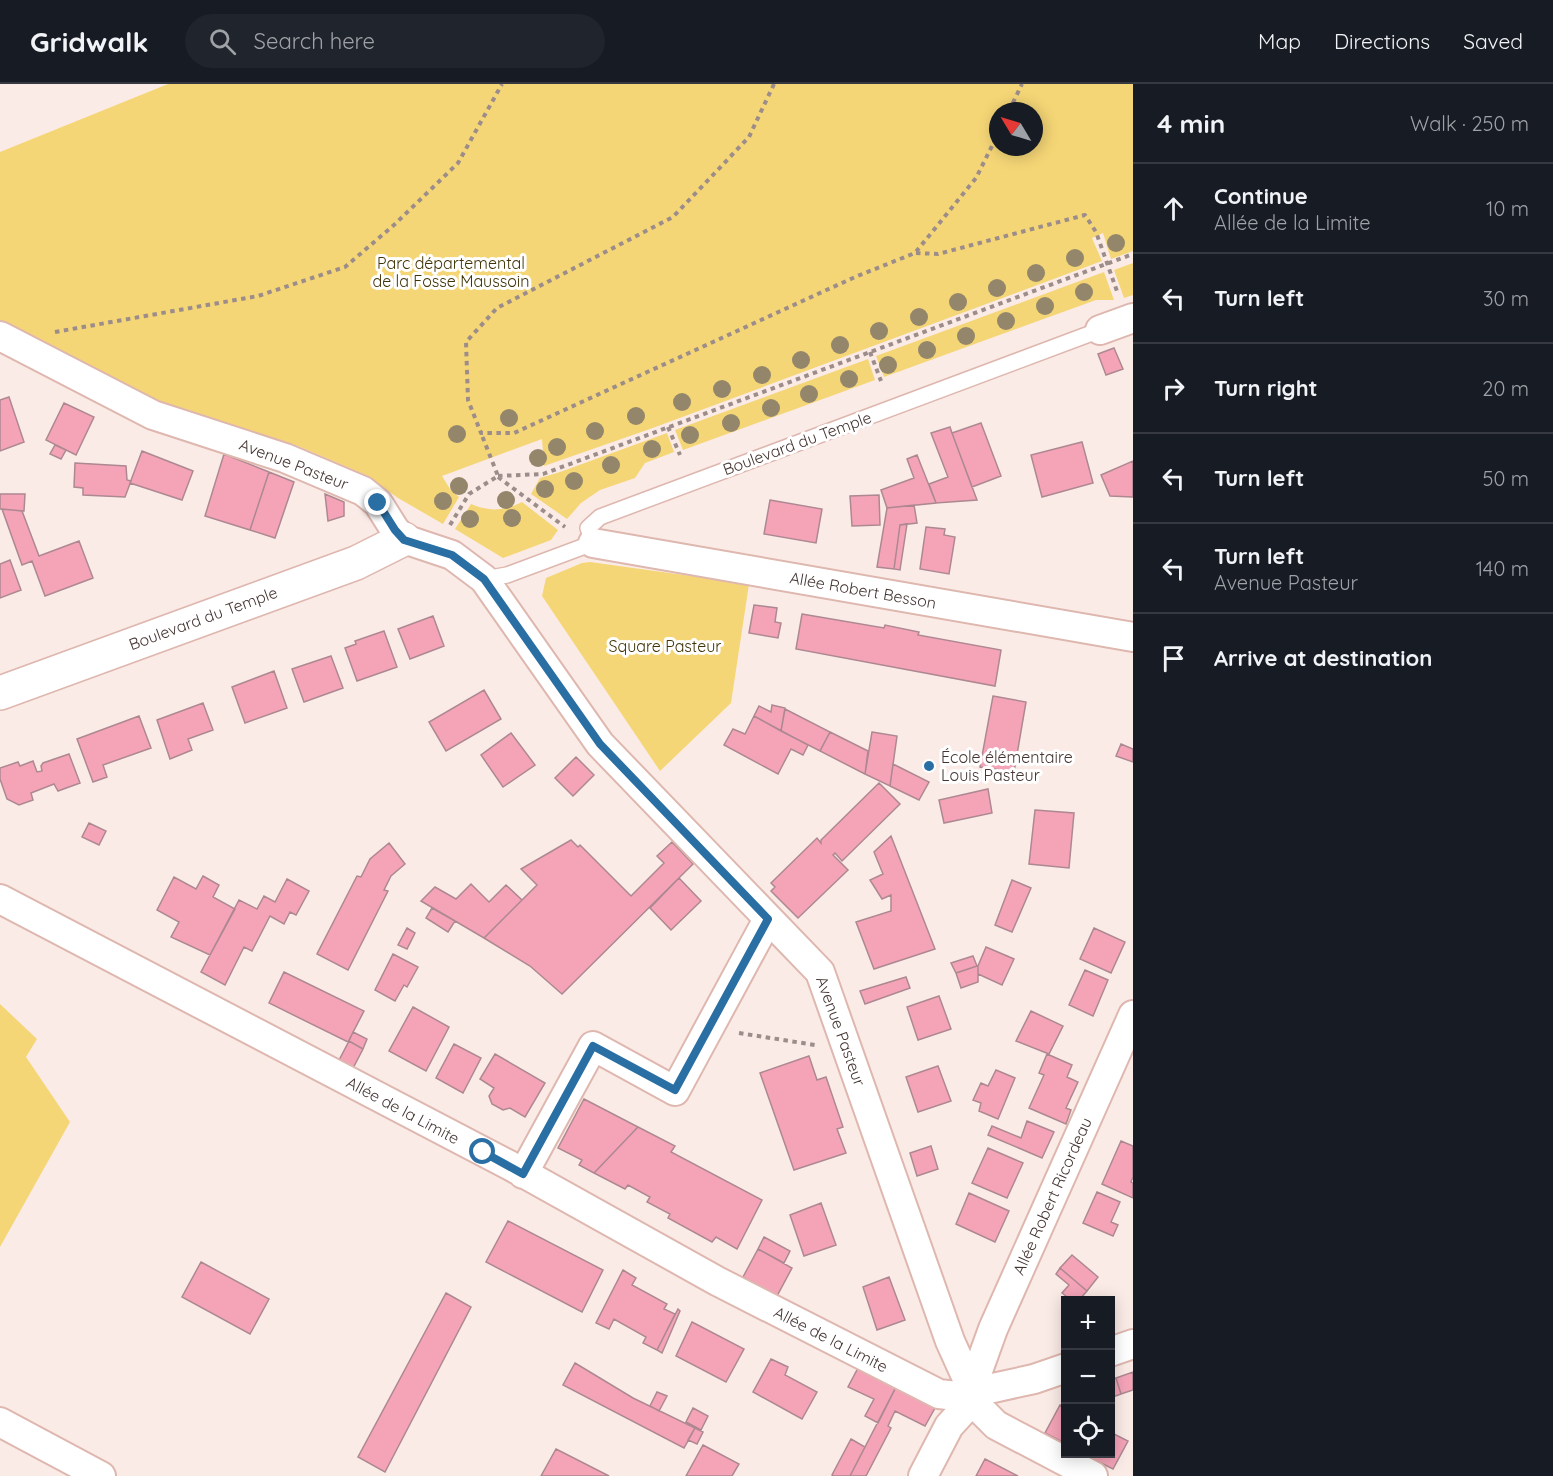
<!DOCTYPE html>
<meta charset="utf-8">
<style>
:root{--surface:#171b24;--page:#20242c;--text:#f1f3f6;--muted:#9ea1a6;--line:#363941}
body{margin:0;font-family:Quicksand,sans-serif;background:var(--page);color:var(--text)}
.controls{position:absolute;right:18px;bottom:18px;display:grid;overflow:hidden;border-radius:0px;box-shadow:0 3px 15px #0003}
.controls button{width:54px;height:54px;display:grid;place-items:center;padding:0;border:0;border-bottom:2px solid var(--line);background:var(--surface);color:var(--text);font:30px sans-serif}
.compass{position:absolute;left:989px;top:18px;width:54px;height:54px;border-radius:50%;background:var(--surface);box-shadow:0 3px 15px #0003;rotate:308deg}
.stop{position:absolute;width:18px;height:18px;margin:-14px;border:4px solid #2a6fa4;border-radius:50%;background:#fff}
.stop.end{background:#2a6fa4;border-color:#fff;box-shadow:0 2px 6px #0008}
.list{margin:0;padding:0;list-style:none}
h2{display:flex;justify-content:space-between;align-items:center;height:78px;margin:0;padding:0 24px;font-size:26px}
h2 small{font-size:20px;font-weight:400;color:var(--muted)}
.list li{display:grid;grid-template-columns:39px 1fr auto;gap:18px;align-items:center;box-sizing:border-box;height:90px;padding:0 24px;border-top:2px solid var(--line)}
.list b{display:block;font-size:22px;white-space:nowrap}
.list p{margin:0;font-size:20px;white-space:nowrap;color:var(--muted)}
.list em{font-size:20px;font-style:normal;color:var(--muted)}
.icon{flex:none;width:33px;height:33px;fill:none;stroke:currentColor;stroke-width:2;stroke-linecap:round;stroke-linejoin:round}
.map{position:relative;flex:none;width:1133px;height:1392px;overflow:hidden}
header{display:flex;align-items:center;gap:36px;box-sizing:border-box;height:84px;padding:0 30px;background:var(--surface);border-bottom:2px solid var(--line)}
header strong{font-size:28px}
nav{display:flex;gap:33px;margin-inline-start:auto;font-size:21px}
.search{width:420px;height:54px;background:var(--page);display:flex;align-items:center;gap:15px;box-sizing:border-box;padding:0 21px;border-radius:33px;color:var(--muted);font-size:22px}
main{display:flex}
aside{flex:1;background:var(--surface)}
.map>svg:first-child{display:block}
</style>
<header>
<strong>Gridwalk</strong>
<div class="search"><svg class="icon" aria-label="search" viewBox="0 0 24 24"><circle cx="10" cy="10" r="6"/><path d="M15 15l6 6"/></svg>Search here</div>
<nav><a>Map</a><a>Directions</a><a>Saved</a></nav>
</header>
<main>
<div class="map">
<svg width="1133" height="1392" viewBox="0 0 1133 1392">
<rect width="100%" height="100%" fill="#fbebe7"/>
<path fill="#f5d676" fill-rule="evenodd" d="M168,0H1133V167L1111,175L1103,149L1092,154L1102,177L650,345L544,382L542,355L442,392L450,405L459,413L443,440L398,414L368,392L298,362L163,320L0,236V68ZM998,27H1034V63H998Z
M1133,179V211L1124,214L1114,186Z
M1104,188L1114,216H1096L884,293L876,272Z
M868,275L875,296L683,366L675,346Z
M667,349L674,368L645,379L635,394L600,406L581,419L567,435L531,410L540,394L560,388Z
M522,418L558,446L551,456L503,474L455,445L471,420C490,428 503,427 522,418Z
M590,478L749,500L731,619L660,687L542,512L546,494L582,479Z
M0,920L37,955L26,973L70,1038L0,1163Z"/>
<path fill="#f5a4b8" stroke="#ad8891" stroke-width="1.5" d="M1114,264L1123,285L1106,291L1098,270Z
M9,313L24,358L0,367V316Z
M64,319L94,333L76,371L46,356Z
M981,339L1001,392L972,403L952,349Z
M950,343L952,349L977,416L936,419L929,400L948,393L931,349Z
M1082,358L1093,399L1042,413L1031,371Z
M55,361L66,366L61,375L50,370Z
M142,367L193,387L182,416L130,399Z
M224,370L269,388L250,446L205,432Z
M917,371L936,419L887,424L881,406L914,394L907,375Z
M1133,377V413L1110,412L1101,391Z
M75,379L126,382L127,396L131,397L125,413L83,411V404L74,403Z
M269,388L294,398L275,454L250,446Z
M0,410H25L24,427L0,425Z
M325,410L344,418V432L328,437Z
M879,411L880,441L852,442L850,412Z
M770,416L822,425L816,459L764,450Z
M914,421L917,439L900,441L894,485L877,483L887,424Z
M2,425L22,427L39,472L79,457L93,494L45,512L32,477L22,481Z
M907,440L900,486L894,485L900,441Z
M926,443L945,445L944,451L955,453L949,490L920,485Z
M10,476L21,506L0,514V480Z
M754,521L777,524L775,538L781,539L778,554L749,549Z
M802,530L884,544L885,541L919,548L918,551L1001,566L995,602L796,565Z
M433,532L444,562L410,575L398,545Z
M384,547L397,583L357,597L345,564L356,560L355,557Z
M331,572L343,604L304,618L292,585Z
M274,587L287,624L245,639L232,603Z
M484,606L501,635L446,667L429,638Z
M993,612L1026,618L1014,688L980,683Z
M203,619L213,646L188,655L192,666L170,675L157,636Z
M772,621L785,624L781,647L754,632L759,622L771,628Z
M785,625L830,648L820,667L781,647Z
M139,632L151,664L103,681L107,693L93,698L77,655Z
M754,632L808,661L803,671L791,665L778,690L724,661L733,645L745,650Z
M830,648L868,667L865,690L820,667Z
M872,648L897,652L890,702L865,690Z
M511,649L535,681L503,703L481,671Z
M1121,660L1133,665V678L1116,672Z
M69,670L80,699L58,707L54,700L31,709L33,716L19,721L7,715L0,695V684L18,678L20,682L33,677L37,688L42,687L41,682L43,679Z
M576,673L594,691L573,712L555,694Z
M893,680L929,698L919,716L890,702Z
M879,699L900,720L842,777L835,769L833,771L848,786L798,834L771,807L775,803L771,799L817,754L821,759V756Z
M988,705L992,729L944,739L939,716Z
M1035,726L1074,729L1069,784L1029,780Z
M89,739L106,747L99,761L82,753Z
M891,752L935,865L874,885L856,838L891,827V811L882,815L870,796L883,790L874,768Z
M571,756L578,763L580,761L631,812L664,779L657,772L672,758L693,780L562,910L530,882L484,854L537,801L521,785Z
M389,759L405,780L391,792L384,806L388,807L348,886L317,870L357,792L361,793L370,775Z
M203,792L219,801L213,813L235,825L210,871L171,853L179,838L157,826L174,793L196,805Z
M679,794L701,817L671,846L650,824Z
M287,795L309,807L296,831L290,828L284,840L270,832L252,867L244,863L225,901L201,888L239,816L257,825L264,812L275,818Z
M1012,796L1031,804L1012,848L995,841Z
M471,800L489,818L506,801L522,816L484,854L421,817L435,803L456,815Z
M432,824L455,837L448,848L426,834Z
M407,844L415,849L407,865L398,861Z
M1094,844L1125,858L1111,889L1080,875Z
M986,863L1014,875L1002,901L978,890V882Z
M393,870L418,883L407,903L404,901L395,917L375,906Z
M973,872L977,882L956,889L951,879Z
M977,882H978V898L961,904L956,889Z
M1085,886L1108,896L1093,932L1069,921Z
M284,888L364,927L348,958L269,919Z
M906,893L910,904L865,920L860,907Z
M939,912L951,945L918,956L907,923Z
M413,923L449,943L426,987L389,967Z
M1031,927L1063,942L1049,970L1016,957Z
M353,948L367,955L363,965L349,957Z
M349,957L363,965L351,988L337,980Z
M454,960L481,974L463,1009L436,994Z
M495,970L545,999L525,1033L510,1024L503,1026L492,1020L489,1012L494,1004L480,995Z
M1047,970L1072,981L1067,993L1078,998L1066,1024L1071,1026L1066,1040L1029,1024L1044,991L1039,989Z
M809,972L817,996L826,993L843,1043L837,1045L846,1069L794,1086L760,989Z
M938,982L951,1017L918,1028L906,993Z
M996,986L1015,994L998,1035L979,1027L981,1019L973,1016L981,999L988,1002Z
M584,1015L638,1043L594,1089L579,1081L582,1076L558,1064Z
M1027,1037L1054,1048L1042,1074L988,1051L992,1042L1021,1054Z
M638,1043L675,1062L671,1068L762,1116L737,1165L716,1153L712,1158L668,1134L670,1130L647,1118L650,1113L628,1101L625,1105L594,1089Z
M1121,1057L1133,1062V1093L1131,1098L1133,1099V1114L1102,1100Z
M931,1062L938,1085L917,1092L910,1069Z
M988,1064L1023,1079L1007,1114L972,1099Z
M1097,1108L1120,1118L1111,1138L1118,1141L1113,1152L1083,1139Z
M969,1109L1009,1127L995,1158L956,1140Z
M821,1119L836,1161L804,1172L790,1131Z
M508,1137L603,1186L582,1228L486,1178Z
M764,1153L790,1167L784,1179L758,1165Z
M758,1165L792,1184L777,1212L743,1193Z
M1072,1171L1098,1193L1087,1207L1060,1184Z
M201,1178L269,1215L250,1250L182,1213Z
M1060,1184L1087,1207L1079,1216H1071L1062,1209L1069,1201L1056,1190Z
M623,1186L636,1194L632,1201L667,1220L664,1225L675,1230L657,1266L643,1259L646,1253L614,1235L609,1245L596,1239Z
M889,1193L905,1236L877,1246L863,1203Z
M446,1209L471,1223L385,1388L358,1373Z
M678,1225L680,1227L662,1269L657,1266Z
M692,1238L744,1265L726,1298L676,1272Z
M771,1275L788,1283L785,1291L817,1308L802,1335L753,1308Z
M575,1279L633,1314L695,1344L684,1364L563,1301Z
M858,1284L896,1303L878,1339L865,1332L874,1315L848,1303Z
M1133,1288V1306L1121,1310L1116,1294Z
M1116,1294L1121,1310L1110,1314V1296Z
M896,1303L935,1324L925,1342L895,1327L888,1342L891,1344L866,1392H850Z
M657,1308L667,1312L659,1327L650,1322Z
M1060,1321L1066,1324V1360L1045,1349Z
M693,1324L708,1332L701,1346L686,1338Z
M695,1344L703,1348L697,1360L688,1356Z
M1110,1348L1128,1357L1113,1385L1083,1370H1110Z
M851,1355L865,1363L850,1392H834L832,1391Z
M703,1361L739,1380L732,1392H686Z
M556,1365L609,1392H541Z
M985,1375L1018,1392H976Z"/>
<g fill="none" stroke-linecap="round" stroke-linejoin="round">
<g stroke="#deb7af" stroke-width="18">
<path id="lane" d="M484,495L507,491L593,459L588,444L600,433L1100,246"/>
</g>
<g stroke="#deb7af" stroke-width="32">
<path id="street" d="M1100,246L1133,234
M0,252L153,331L285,374L363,407L378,419L395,446L404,455L452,471L484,495L600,660L820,888L950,1257L969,1299
M593,459L1133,553
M0,815L509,1081L717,1197L939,1310L966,1313
M523,1090L593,962L675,1007L768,835
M1110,1268L1133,1260
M975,1295L993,1245L1133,931
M993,1304L1034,1295L1066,1284
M977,1322L996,1341L1093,1392
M0,1338L101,1392
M923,1392L949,1342L970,1319"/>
</g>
<g stroke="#deb7af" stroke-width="36">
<path id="secondary" d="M0,609L356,479L404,455"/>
</g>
<path stroke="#9d8d8a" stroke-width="4" stroke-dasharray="4.5 4.5" stroke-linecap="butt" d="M774,0L749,53L673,133L497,224L466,258L468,316L481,349H514L855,193L915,169L976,94L998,50
M1009,27L1022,0
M916,169L938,170L1085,131L1096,148L1118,210
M55,248L258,212L345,183L394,141L458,79L502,0
M870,268L881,297
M668,343L680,371
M498,392L543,390L1133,170
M498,393L565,443
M450,441L469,410L498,392L481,349
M739,949L815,961"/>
<use href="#lane" stroke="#fff" stroke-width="15"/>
<use href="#street" stroke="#fff" stroke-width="28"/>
<use href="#secondary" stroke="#fff" stroke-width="33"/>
</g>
<g fill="#94866b">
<circle cx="1116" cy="159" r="9"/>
<circle cx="1075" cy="174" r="9"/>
<circle cx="1036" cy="189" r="9"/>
<circle cx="997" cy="204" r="9"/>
<circle cx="1084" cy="208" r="9"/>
<circle cx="958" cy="218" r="9"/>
<circle cx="1045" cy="222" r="9"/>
<circle cx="919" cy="233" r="9"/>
<circle cx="1006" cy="237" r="9"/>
<circle cx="879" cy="247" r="9"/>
<circle cx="966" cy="252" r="9"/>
<circle cx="840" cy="261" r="9"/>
<circle cx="927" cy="266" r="9"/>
<circle cx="801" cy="276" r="9"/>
<circle cx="888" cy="281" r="9"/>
<circle cx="762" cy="291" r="9"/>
<circle cx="849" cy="295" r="9"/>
<circle cx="722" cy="305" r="9"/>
<circle cx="809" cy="310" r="9"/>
<circle cx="682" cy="318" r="9"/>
<circle cx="771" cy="324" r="9"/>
<circle cx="636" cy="332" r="9"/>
<circle cx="509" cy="334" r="9"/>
<circle cx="731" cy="339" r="9"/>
<circle cx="595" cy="347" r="9"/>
<circle cx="457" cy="350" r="9"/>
<circle cx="690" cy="351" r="9"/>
<circle cx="557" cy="363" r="9"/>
<circle cx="652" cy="365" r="9"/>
<circle cx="538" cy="374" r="9"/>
<circle cx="611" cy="381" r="9"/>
<circle cx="574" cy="397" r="9"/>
<circle cx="459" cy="402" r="9"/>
<circle cx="545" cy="405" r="9"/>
<circle cx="506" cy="416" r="9"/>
<circle cx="443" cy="417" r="9"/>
<circle cx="512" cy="434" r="9"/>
<circle cx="470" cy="435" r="9"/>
</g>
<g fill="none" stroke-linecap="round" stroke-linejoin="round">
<path stroke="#2a6fa4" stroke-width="8" d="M378,419L395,446L404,456L452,471L484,495L600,660L768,835L675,1006L593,962L523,1090L483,1068"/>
</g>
<circle fill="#2a6fa4" stroke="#fff" stroke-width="2" cx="929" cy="682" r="6"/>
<g text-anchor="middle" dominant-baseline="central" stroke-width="6" stroke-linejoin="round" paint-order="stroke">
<g font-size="16" fill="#3f3306" stroke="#fff">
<text x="451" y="179">Parc départemental<tspan x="451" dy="18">de la Fosse Maussoin</tspan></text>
<text x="665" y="562">Square Pasteur</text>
</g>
<g font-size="16" fill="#443532" stroke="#fff">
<text transform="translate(797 359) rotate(-20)">Boulevard du Temple</text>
<text transform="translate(294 380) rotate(21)">Avenue Pasteur</text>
<text transform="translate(863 506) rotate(10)">Allée Robert Besson</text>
<text transform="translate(203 534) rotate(-20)">Boulevard du Temple</text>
<text transform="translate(841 947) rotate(70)">Avenue Pasteur</text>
<text transform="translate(403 1026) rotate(28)">Allée de la Limite</text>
<text transform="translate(1052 1112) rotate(-66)">Allée Robert Ricordeau</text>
<text transform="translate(831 1255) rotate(27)">Allée de la Limite</text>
</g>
<g font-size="16" fill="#443532" stroke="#fff" text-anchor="start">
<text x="941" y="673">École élémentaire<tspan x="941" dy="18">Louis Pasteur</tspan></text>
</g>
</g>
</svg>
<div class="controls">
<button>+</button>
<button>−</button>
<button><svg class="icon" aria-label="locate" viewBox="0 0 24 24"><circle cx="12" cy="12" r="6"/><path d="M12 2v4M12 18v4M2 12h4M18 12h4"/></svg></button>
</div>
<svg class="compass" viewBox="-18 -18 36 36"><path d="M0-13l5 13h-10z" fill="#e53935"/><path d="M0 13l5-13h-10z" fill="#9ea1a6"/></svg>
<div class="stop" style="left:483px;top:1068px"></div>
<div class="stop end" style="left:378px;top:419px"></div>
</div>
<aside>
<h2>4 min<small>Walk · 250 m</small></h2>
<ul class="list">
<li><svg class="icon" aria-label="ahead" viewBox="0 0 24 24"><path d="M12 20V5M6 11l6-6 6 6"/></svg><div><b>Continue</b><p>Allée de la Limite</p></div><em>10 m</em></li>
<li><svg class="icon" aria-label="left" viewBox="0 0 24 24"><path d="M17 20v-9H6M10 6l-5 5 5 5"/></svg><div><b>Turn left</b></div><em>30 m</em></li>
<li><svg class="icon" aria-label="right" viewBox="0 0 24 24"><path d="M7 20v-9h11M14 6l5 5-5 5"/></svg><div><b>Turn right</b></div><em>20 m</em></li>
<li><svg class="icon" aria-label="left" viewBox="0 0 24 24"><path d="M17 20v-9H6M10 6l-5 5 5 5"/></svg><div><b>Turn left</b></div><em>50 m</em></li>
<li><svg class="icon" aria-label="left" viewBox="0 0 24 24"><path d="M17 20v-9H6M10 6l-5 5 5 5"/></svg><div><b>Turn left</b><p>Avenue Pasteur</p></div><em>140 m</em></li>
<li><svg class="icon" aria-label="arrive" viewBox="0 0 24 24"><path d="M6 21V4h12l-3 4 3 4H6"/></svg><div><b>Arrive at destination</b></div></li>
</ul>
</aside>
</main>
